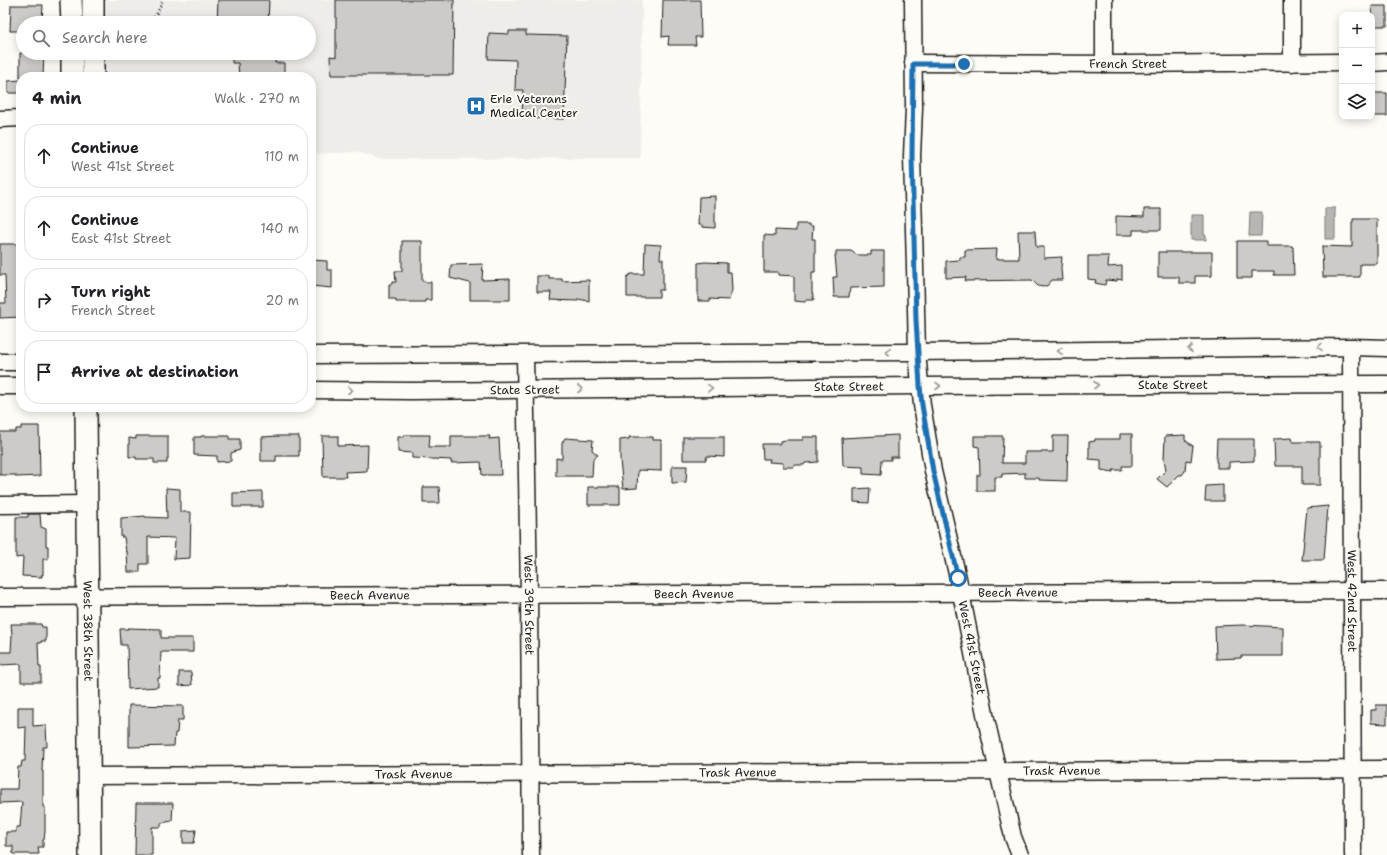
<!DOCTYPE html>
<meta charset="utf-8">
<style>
:root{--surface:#fff;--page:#f6f6f6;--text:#202124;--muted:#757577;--line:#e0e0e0}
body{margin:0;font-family:"Shantell Sans",sans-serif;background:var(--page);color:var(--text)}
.controls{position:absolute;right:12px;top:12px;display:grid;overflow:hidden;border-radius:8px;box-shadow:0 2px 10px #0003}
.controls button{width:36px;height:36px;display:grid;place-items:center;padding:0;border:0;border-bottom:1px solid var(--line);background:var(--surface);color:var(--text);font:20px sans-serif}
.stop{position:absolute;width:12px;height:12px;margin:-9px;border:3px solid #1f6fb2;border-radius:50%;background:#fff}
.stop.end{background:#1f6fb2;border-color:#fff;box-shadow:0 1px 4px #0008}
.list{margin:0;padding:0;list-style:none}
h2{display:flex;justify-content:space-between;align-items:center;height:52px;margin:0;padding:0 16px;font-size:17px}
h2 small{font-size:13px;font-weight:400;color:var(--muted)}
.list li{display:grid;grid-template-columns:26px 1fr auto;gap:12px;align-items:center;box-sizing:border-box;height:64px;margin:0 8px 8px;padding:0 8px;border:1px solid var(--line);border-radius:16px}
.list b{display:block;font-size:15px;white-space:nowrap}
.list p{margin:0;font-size:13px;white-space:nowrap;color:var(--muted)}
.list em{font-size:13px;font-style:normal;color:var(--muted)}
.icon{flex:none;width:22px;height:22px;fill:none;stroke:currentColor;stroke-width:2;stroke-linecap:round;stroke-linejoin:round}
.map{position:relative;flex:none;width:1387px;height:855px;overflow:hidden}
.search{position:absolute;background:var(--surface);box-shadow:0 2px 10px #0003;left:16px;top:16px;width:300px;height:44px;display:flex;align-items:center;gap:10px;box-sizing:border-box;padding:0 14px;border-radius:22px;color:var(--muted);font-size:15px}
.panel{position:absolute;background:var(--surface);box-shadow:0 2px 10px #0003;left:16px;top:72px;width:300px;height:340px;border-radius:16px}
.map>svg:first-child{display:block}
</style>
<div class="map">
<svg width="1387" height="855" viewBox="0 0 1387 855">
<rect width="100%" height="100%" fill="#fdfcf7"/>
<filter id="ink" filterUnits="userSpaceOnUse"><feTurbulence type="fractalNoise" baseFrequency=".025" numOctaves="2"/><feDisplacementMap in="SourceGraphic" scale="8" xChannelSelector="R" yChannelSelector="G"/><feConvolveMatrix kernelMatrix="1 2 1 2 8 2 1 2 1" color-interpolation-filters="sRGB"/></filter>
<g filter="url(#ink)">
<path fill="#eeede9" d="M100,0H642L640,158L379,159L358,152L311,154V77H99L100,53H309V23H100Z"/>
<path fill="#b7b6b2" stroke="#797876" d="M1325,208H1335V239H1325Z
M1250,212H1262L1261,236H1249Z
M1191,215H1204V235H1206V240H1191Z"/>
<path fill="#cccbc8" stroke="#1c1c1c" d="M218,0H269L268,23H217Z
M336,0H454L453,75H331L330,56L336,57Z
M663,0H700L701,37H695L696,45H668L669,36L662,37Z
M11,5H43L42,23H23V31H10Z
M1372,6H1387V26H1373Z
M509,31H526V35L567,36L564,119L522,118L523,90H515L516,60L488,59L489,33L509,34Z
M20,53H44L43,77H20Z
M232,53H268V56H275V63H284V77H239L238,63H232Z
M21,80V93H8V81Z
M1372,93H1387V116H1372Z
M715,196V228L702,227V225H698L699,197Z
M1144,209H1161V230H1133V235H1116V216L1144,217Z
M1353,219H1377V264H1360V277H1323L1322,246L1352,247V222H1353Z
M796,224H809V226H813L812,239H815V272H812V292L814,300H805V302L794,301V276L778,275V272H764V235L775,236V230L796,231Z
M1018,231H1035L1036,247H1044V258L1062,257L1061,268L1062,280H1052L1048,285L1043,287L1038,286L1032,280L965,281L966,277L946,278V261L960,260V257H965V250L997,249L996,259H1019Z
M402,241H422V281H425V282H431V300H425V302H396V299H389V284H392V282H396L395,271H402Z
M1237,241H1266V246H1292V247H1293L1294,275H1274V271H1252V278H1237Z
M0,244H21V317L0,318V303H6L5,275H0Z
M645,244L661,245L660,259H663V290H659V297H627V277L631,274H644Z
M836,251H851L857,255H871V251H884V287L850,288L849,297H834L833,277H837L835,255H836Z
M1158,252H1212V276H1195V283H1179V277H1158Z
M1088,256H1109L1108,267L1122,266V280L1117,279V281L1106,280L1105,285L1095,283L1096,280L1088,279Z
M311,260L327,261V270H332V288L311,286Z
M705,262L727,263V272H731L732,290L729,300L710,299V301H698V263Z
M483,264L482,280L510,279V300H470V283L450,278L451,265Z
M537,276H549V279H562V281L589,280V301L578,299V301L550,300L551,292H537Z
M21,426H39L40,476L16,477V475H0V432H16V429H21Z
M1120,434H1132V466H1122V470H1113V472L1101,470V460L1089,459V442L1095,441V439H1120Z
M404,435H430L429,447H451V436H490L489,439L499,438L501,475H482L481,462L451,463V460L412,458V453L398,452V437H404Z
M898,435V457H891V460H882L881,475L863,474V467L843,466L842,438Z
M1185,435V440L1193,446L1191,461L1186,460L1185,471L1182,475H1179L1167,487L1157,479L1166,470L1164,459L1165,436Z
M136,436H168V459H167V463H154V459H136V457H129V438L136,439Z
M201,436H229V439H240V450L231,453V461L217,462V456L194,455V437H201Z
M279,436H299V456H276V461H261V437Z
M322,436H338V446L368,445L367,471L345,472L346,477H323Z
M974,436H1003L1002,463H1025V452H1053V436H1068L1067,481L1039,480V478H1025V473L1002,474V477H995V491H977V475H980L979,447L974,446Z
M629,437H653V440H661V471L638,470L637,488L623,489L620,460V440L629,439Z
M683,437H724V457L707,456L706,460H683Z
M803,437H818V462L805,463L804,465H794L793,467H783V463L769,462L770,459H763L762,444H780V441L786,440H803Z
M565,438L593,440L592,450L598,455L593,459L592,476H556V458L562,459V443Z
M1292,438L1293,442H1320V485H1302V466H1275L1274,439Z
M1217,439H1254V461L1229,462V468H1217V462H1216Z
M672,466H687L686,482L672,483Z
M1223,485V501H1205L1206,486Z
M423,487H439L440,503H423Z
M588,487H620V505H588Z
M166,488L180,489V512H191L190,558L174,559L175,538L148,537V564H140V572H128L127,551L126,552L124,537H121V518L145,516V517L167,518Z
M870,488L869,503L854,502V489Z
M263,492V507H233V493Z
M1328,506L1324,560H1302L1307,508Z
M28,514H40L41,527L46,529V546H48V559H43V575H41L42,577L22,576L23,557L16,558V517H28Z
M11,624H41L42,627H46V641H41V643H38L39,667H41V682H21V664L0,665V652H11L12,634Z
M1244,625L1283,627V656H1241V658L1216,659L1215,626Z
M128,628L161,629V638H193V652H161L160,678H158V687L128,689L127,645H121L120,629H128Z
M179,672H191L192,685L179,686Z
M129,705L183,706V720H178L177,733H175L174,746L129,747Z
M1376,705H1387V724L1371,723V710H1376Z
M18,707H33V726L46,725L47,747H43L42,771H43V807H45V831L44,840H43V847H38L39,854H13V846H6V832H16V827H20L22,802L0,803V789H17L18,767H21L22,761H25L26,727L18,728Z
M136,803H173L172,821L161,823V827H152V855H135Z
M196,830L194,843H183V831Z"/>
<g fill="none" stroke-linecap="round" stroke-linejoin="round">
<g stroke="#1c1c1c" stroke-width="19">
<g id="minor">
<path id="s1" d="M913,0L914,108L912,156L915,267L917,352L922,405L933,471L958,578L986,719L1013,837L1020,855"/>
<path d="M1104,0V64"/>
<path id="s2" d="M913,63L1126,64L1342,62"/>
<path d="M1292,63V0"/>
<path d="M1372,63L1387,62"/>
<path d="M0,119L21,118"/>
<path id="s3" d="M1351,347L1353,855"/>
<path d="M311,355L914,352L1351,347L1387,348"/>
<path id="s4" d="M525,355L529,595L531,855"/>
<path d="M0,362H21"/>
<path d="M0,386H21"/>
<path id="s5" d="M311,390L411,391L920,386L1387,384"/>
<path d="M0,505L87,504"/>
<path id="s6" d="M0,597L1387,591"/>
<path id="s7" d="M90,776L1387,769"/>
</g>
</g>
<g stroke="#1c1c1c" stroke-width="24">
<g id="major">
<path d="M71,0L72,23"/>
<path d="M93,0V23"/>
<path d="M72,53V77"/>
<path d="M93,53V77"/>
<path id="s8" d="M86,407L90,855"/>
</g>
</g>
<path stroke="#1c1c1c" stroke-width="2.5" stroke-dasharray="1 3" stroke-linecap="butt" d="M149,23L156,15L163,0"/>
<use href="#minor" stroke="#fdfcf7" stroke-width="16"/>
<use href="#major" stroke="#fdfcf7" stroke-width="21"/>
</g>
<defs><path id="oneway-chevron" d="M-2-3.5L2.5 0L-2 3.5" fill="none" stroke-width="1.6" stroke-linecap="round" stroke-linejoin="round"/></defs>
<g stroke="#989794">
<use href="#oneway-chevron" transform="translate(1320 347) rotate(179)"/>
<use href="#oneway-chevron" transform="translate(1190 349) rotate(179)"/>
<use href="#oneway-chevron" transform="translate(1060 351) rotate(179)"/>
<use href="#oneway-chevron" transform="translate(888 352) rotate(180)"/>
<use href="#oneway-chevron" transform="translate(1096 385)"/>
<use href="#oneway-chevron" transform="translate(938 386)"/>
<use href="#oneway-chevron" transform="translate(710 388) rotate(-1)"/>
<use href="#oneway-chevron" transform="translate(580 389)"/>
<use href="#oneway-chevron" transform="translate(350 390)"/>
</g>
</g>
<g fill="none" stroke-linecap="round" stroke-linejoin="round" filter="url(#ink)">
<path stroke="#1f6fb2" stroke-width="5" d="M958,578L933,471L922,405L920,386L916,320L912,156L913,64H964"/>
</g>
<defs>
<g id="hospital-square" transform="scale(1)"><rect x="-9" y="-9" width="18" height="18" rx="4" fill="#1f6fb2" stroke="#fdfcf7"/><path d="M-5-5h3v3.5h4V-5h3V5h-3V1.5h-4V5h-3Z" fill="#fff"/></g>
</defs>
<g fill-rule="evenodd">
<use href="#hospital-square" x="476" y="106"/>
</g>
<g text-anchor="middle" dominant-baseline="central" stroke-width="4" stroke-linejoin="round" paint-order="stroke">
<g font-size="12" fill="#1c1c1c" stroke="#fdfcf7">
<text stroke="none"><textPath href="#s2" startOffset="215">French Street</textPath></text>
<text stroke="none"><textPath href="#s5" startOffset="862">State Street</textPath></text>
<text stroke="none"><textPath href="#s5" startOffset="538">State Street</textPath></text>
<text stroke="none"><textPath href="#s5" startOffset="214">State Street</textPath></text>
<text stroke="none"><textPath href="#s6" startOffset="1018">Beech Avenue</textPath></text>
<text stroke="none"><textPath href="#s6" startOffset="694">Beech Avenue</textPath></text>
<text stroke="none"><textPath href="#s6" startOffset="370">Beech Avenue</textPath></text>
<text stroke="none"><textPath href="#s3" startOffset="254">West 42nd Street</textPath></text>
<text stroke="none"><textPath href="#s4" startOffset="250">West 39th Street</textPath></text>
<text stroke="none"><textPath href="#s8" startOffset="224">West 38th Street</textPath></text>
<text stroke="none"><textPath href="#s1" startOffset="653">West 41st Street</textPath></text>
<text stroke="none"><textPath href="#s7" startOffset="972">Trask Avenue</textPath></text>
<text stroke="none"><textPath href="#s7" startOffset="648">Trask Avenue</textPath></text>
<text stroke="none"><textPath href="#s7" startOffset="324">Trask Avenue</textPath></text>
</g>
<g font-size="12" fill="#1c1c1c" stroke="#fdfcf7" text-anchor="start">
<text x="490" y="99">Erie Veterans<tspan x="490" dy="14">Medical Center</tspan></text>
</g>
</g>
</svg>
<div class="controls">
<button>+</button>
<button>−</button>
<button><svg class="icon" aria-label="layers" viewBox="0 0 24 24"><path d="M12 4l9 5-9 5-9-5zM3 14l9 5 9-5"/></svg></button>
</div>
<div class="stop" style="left:958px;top:578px"></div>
<div class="stop end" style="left:964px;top:64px"></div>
<div class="search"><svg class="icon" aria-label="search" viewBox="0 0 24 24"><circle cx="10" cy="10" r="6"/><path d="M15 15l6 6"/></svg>Search here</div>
<section class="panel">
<h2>4 min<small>Walk · 270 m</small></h2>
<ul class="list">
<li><svg class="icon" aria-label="ahead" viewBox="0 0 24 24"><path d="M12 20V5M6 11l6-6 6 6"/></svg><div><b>Continue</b><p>West 41st Street</p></div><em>110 m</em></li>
<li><svg class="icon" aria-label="ahead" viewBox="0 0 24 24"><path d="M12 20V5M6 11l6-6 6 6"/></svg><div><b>Continue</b><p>East 41st Street</p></div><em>140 m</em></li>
<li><svg class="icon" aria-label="right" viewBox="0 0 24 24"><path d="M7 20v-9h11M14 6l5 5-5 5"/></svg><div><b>Turn right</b><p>French Street</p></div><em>20 m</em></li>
<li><svg class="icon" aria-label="arrive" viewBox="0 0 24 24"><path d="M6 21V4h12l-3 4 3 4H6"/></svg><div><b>Arrive at destination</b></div></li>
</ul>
</section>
</div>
